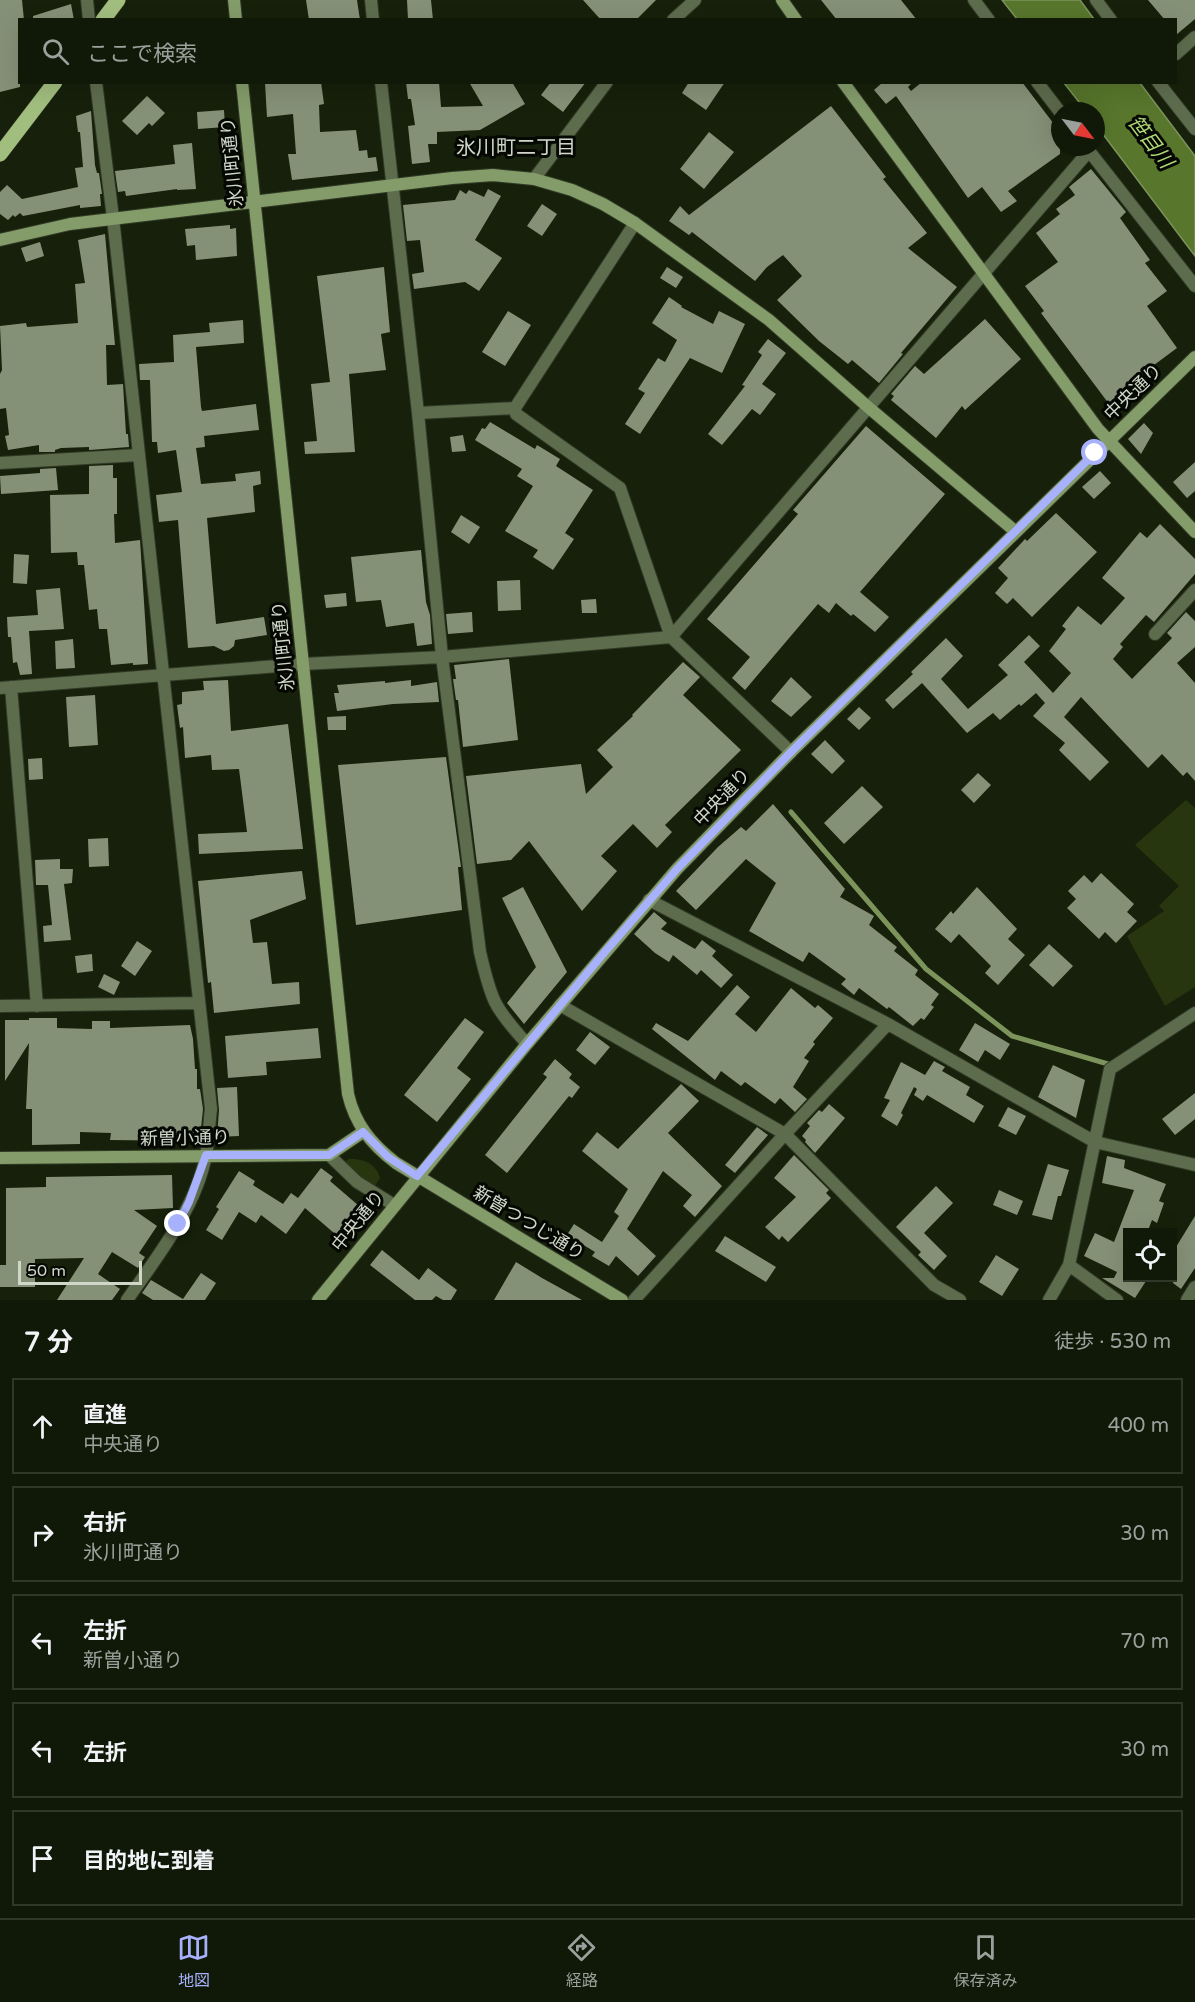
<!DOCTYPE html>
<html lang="ja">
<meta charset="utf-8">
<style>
:root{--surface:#101808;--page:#1e2516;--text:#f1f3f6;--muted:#9ca09c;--line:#303729;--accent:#a7b1fc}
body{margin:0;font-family:"Varela Round","Noto Sans JP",sans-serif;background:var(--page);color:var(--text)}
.controls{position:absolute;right:18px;bottom:18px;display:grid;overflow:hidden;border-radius:0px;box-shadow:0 6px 24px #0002}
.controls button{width:54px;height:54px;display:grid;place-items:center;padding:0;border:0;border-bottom:2px solid var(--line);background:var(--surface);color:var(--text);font:30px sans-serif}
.compass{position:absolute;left:1051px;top:102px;width:54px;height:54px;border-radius:50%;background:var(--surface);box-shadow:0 6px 24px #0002;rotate:122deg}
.scale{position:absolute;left:18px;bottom:15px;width:124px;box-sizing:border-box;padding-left:6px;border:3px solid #d0d7c9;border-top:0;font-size:16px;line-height:21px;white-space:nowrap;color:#d0d7c9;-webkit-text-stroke:4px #050802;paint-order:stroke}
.stop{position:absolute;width:18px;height:18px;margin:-14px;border:4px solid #a7b1fc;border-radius:50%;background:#fff}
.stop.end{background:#a7b1fc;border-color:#fff;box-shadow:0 2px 6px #0008}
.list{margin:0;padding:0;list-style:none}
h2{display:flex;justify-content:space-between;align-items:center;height:78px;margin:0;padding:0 24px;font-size:26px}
h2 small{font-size:20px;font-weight:400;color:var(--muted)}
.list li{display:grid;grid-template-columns:39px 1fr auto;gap:18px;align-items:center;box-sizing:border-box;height:96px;margin:0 12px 12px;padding:0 12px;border:2px solid var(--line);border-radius:0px}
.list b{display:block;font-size:22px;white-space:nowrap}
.list p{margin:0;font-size:20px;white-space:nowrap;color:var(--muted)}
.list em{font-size:20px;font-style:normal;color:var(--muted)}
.icon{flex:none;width:33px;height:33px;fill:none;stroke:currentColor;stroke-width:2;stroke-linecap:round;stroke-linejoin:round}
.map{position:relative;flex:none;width:1195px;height:1300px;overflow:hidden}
.search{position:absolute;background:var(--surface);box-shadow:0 6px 24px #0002;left:18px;right:18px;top:18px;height:66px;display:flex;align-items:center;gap:15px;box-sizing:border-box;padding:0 21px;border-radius:0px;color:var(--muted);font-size:22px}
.sheet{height:618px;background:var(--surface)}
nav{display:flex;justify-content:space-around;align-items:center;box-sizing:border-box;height:84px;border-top:2px solid var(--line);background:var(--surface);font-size:16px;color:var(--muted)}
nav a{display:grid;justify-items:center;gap:3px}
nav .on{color:var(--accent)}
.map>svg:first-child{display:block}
</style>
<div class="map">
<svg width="1195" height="1300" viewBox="0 0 1195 1300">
<rect width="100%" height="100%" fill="#16200a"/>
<path fill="#27360e" d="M1186,800L1195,808V987L1165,1006L1127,936L1164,911L1159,906L1179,886L1135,845Z
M349,1159C363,1158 377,1164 380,1178L374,1187L359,1179L342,1163Z"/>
<path fill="#58762c" stroke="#7c935b" stroke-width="1.5" d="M1002,0H1080L1094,19H1017Z
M1064,83H1140L1195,156V256L1096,125V111H1086Z"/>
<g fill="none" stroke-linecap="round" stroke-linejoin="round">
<path stroke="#7c935b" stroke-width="5" d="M791,812L926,969L1012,1036L1108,1064"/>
</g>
<path fill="#859177" d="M0,0H22L24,20H20V87L0,92Z
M306,0H357L360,20H309Z
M407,0H431L433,20H408Z
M583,0H656L636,20H601Z
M821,0H901L917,20H837Z
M1148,0H1195V19L1176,35V20H1165Z
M71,4L74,20H33V16Z
M321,82L324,104L319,105L320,132L356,130L359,151L367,150L368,158L376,157L378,171L292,180L288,154H296L293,114L267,117L265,83Z
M406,82H439L441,107L483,106L469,82H512L525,104L480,130L437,132V144H428L430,162L412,164L408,126L415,125L411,99H408Z
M551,82H586L563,112L541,95Z
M689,82H725L706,110L682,93Z
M883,82H913L908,87L911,91L922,82H1022L1060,132V154L1008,191L1017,201L1001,212L982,187L968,198L896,96L886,104L874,90Z
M147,96L165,113L152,126L149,123L137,135L122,121Z
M831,106L886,177L883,179L927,233L908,248L957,287L901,353L903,354L879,383L852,360L848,364L819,341L777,300L802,276L783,255L767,267L755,281L692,232L689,235L669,221L680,206L689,215Z
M224,110L225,127L198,129L197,112Z
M91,111L95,165L97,173H99L102,194H100L101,206L80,208V205L23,216L20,213L15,217L13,215L8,220L0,214V192L7,185L22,199L78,187L75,168L83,167L80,132H78L76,116Z
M709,132L734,152L704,189L680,169Z
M192,143L196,189L177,190V189L126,196L125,191L118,192L115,171L175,164L173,145Z
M1091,169L1126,212L1120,218L1150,260L1145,263L1167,291L1147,306L1177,348L1150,368L1152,371L1109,404L1041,313L1044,311L1025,286L1058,262L1036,233L1060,214L1056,209L1075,195L1069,187Z
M488,189L501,196L475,240L502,258L479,291L465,282L414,289L412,274L424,272L420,240L407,241L403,205L455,200L460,190L466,194L469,190L484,197Z
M542,204L557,214L542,236L527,226Z
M230,225V229L236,228L237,256L196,260L195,245L187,246L185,229Z
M105,234L115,345H106L107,385L123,384L126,434H128L129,447L89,450V447L61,448L55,450V452H39V445L8,450L5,436L9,435L6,408L0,409V374L2,370L0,326L26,323L27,327L78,323L75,284L85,283L78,240Z
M40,242L44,256L26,262L21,248Z
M384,267L390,332L381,334L386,370L349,374L355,452L305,454L304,442L317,441L311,384L330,382L317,276Z
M667,267L683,277L676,288L660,278Z
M669,297L682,306L681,307L713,324L719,311L745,324L722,373L690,358L640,434L625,424L645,393L638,389L658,358L665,362L677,340L652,323Z
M508,311L531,325L505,366L482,352Z
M985,319L1021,359L965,410L962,406L936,438L891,400L894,396L891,394L915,366L924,374Z
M243,320L244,343L196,347L201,407L202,411L256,404L259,430L204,436L205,447L196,448L201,484L236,481L235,474L260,471L261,484L253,486L255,512L207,518L216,624L264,617L267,635L235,640L234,646L229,650L224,651L214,646L188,648L178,520L159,522L156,495L182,492L176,450L158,453L157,442H152L150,380H140L139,364L174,362L173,335L210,332L209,323Z
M768,339L786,353L762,384L776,394L760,415L752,409L722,445L708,434L745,386L742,385L762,355L758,352Z
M490,422L535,449L537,445L560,459L556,466L593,490L565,533L574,539L553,570L533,557L538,550L505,531L533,486L517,476L522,469L475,440L482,428L485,429Z
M1144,423L1153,433L1141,454L1128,439Z
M866,426L945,494L860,592L889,617L875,632L853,614L851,616L836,603L829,613L818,604L745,690L732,678L750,657L707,619L798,514L793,510Z
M463,435L466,451L452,452L450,437Z
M1195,462V491L1187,498L1173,482Z
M113,465V478H117V514H114L115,543L140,540L148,664L133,665V663L111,665L107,629H99L97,609L89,610L84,565H78L77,552L51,553L50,495L89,494V466Z
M56,468L58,490L1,494L0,476L40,473V469Z
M1100,471L1111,483L1094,499L1082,487Z
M1056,513L1097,552L1032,617L1013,598L1007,604L995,593L1008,578L998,568L1025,539L1027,541Z
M461,515L480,527L469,544L451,532Z
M1160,524L1195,559V574L1154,622L1146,615L1120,644L1123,647L1113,659L1132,679L1172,638L1167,633L1186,612L1195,621V647L1177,663L1195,683V781L1187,772L1183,776L1162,754L1148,768L1081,697L1064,717L1109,762L1090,781L1059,750L1065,743L1033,716L1045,703L1036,693L1021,706L1019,704L1000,720L993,713L967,733L922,683L893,709L885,700L913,674L911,672L946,638L963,656L941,679L968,709L1008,675L998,665L1029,635L1040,646L1024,662L1053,693L1071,673L1049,651L1066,629L1062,626L1078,606L1101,625L1125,598L1102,578L1140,532L1147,538Z
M421,550L426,602L430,615L432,644L417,646L414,623L386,627L381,600L356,602L351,557Z
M14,554L29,555L27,584L13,583Z
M520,580L521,610L498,611L497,581Z
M60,588L64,629L29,631L32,674L20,675L17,662L13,663L11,637H8L7,617L38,615L36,590Z
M346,593L347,606L326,608L324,595Z
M596,599L597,613H582L581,600Z
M472,612L473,632L448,634L446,614Z
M73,639L75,668L56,669L55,641Z
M509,659L518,740L463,747L458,700H456L453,679H456L454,665Z
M683,662L700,677L683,695L741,750L665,825L672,832L657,848L633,824L601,856L617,871L582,911L529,841L511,860L477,864L466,776L581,764L586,794L613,767L597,750L633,716L632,715Z
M791,677L812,697L791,717L771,701Z
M228,680L231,731L288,724L303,849L199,854L198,834L247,832L239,769L212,770L211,755L185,758L183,727L180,728L177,705L182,704V692L204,690L203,681Z
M411,680V686L437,682L439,702L393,704L337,711L334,693H339L337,685L385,681V683Z
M95,695L98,745L69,747L66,697Z
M859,707L871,718L859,730L847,719Z
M346,716V730H328L327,717Z
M825,740L845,761L832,774L811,754Z
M446,757L461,867H458L462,910L356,925L338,765Z
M42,758L43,779L29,780L28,759Z
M978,773L991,785L974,803L961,790Z
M862,786L883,807L844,844L824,823Z
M773,804L845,889L840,897L874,916L869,925L897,947L894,951L918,970L915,975L939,994L931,1005L934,1007L924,1020L921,1018L913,1026L889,1007L887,1009L859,988L854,995L841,984L846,979L809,952L803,962L749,931L776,883L746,859L696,910L676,891L718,847L741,827L746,831Z
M108,838L109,866L89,867L88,839Z
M60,859V869H73L72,883L64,884L71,940L44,942L43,926L52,925L48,885H36L35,860Z
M302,871L306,899L250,920L253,943L267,942L272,984L299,982L300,1004L214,1013L211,982L208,983L198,881Z
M1101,873L1134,904L1127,912L1137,921L1116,943L1105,932L1099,939L1067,908L1076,899L1068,891L1084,875L1092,883Z
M523,887L567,972L524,1024L507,1003L536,967L502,898Z
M977,887L1017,929L1008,939L1025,955L998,985L985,973L991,966L959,934L951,943L935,929L951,911L953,914Z
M654,912L667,923L661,929L695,949L702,940L716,951L712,956L733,975L721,988L701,970L697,975L673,955L669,962L655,953L634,934Z
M137,941L152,951L135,976L121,966Z
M1049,944L1073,966L1053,987L1029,965Z
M92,954L93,971L77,973L75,956Z
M104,974L120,982L114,995L98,987Z
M737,985L750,997L735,1014L756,1032L791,988L815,1008L818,1005L833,1018L813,1042L815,1044L804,1058L809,1061L793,1087L807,1099L795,1112L780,1098L775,1104L745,1082L741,1086L721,1071L715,1080L652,1029L656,1023L688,1041Z
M29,1018H57V1028L92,1029V1021H110V1028L190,1025L193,1039L195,1069H197V1089H200L203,1109L200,1138H196V1141L110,1140L111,1133L80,1132V1144L32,1145V1109H26L29,1043L5,1081V1020H29Z
M465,1018L484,1032L457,1068L471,1079L437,1122L404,1095Z
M975,1023L1010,1044L1000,1060L985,1050L978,1062L959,1050Z
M318,1028L321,1058L266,1062L267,1075L228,1078L225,1036Z
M590,1032L610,1047L595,1065L576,1050Z
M555,1059L572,1074L569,1078L580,1087L572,1098L569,1096L507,1173L485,1155L547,1077L543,1074Z
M934,1061L945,1067L942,1071L970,1087L966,1095L984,1106L974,1123L927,1095L923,1101L914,1095L917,1089L914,1087L901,1113L903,1115L897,1126L881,1116L890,1100L884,1098L901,1062L925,1075Z
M1053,1065L1085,1080L1076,1118L1038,1097Z
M681,1084L699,1101L668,1133L722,1186L695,1217L683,1206L692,1195L663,1171L627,1229L656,1256L638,1276L616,1256L609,1266L592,1256L595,1252L567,1235L574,1224L602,1242L619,1216L614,1212L628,1189L582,1151L597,1132L618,1149Z
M237,1087L239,1136L217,1137L219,1110L217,1088Z
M1195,1093V1119L1175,1135L1162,1119Z
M829,1104L845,1118L815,1153L805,1142L806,1140L802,1136L810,1126L807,1123L819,1110L822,1112Z
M1008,1107L1026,1116L1016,1135L998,1126Z
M757,1127L768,1135L735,1173L725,1165Z
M794,1155L829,1190L826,1193L831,1198L788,1242L782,1236L779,1240L765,1227L796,1197L774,1178Z
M1107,1156L1125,1160L1124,1168L1166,1184L1159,1201L1164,1203L1157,1223L1152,1220L1147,1233H1128V1278H1148L1135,1298L1102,1278H1114L1117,1272L1084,1256L1095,1233L1114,1242L1134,1190L1102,1183Z
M1048,1164L1069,1170L1061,1196H1058L1052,1220L1032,1215Z
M321,1168L333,1177L330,1181L366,1212L342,1240L305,1208L286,1234L261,1215L256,1223L239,1212L222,1240L206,1230L219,1209L216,1207L239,1171L255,1181L253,1185L283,1204L291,1193L298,1198Z
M172,1175L173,1208L134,1210L157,1226L139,1253L145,1257L138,1268L112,1252L98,1274L120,1289L112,1300H57L84,1258L35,1259V1287H0V1265H6V1188L46,1187V1177Z
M936,1186L953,1203L924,1233L947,1256L934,1270L918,1255L921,1252L896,1227Z
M999,1190L1023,1201L1017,1215L993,1205Z
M1195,1216V1268L1181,1289L1173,1283V1252Z
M725,1236L776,1267L766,1282L715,1251Z
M382,1250L419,1280L428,1268L457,1290L451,1300H443L436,1296L432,1300H415L370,1265Z
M996,1255L1019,1269L1002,1296L979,1282Z
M516,1262L542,1278L582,1300H494Z
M201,1273L216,1283L205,1300H153L142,1293L151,1280L183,1299Z"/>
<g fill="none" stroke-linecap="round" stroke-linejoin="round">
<g stroke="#303a25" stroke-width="14">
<path id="street" d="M87,0L89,20
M371,0L373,20
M974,0L989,20
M1096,0L1111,20
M673,20L695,0
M1176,54L1195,37
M96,82L113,218L211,1109C209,1124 209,1140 206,1155C196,1208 157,1257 127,1300
M381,82L418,413L442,657L480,952C484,969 488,987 495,1002C503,1018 516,1031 527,1044
M1037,82L1060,112
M1158,82L1195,129
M1086,147L1195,286
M534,179L607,82
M515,408L516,414L620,488L671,637L791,752
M418,413L515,408L635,223
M0,463L139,455
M1155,634L1195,590
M11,687L37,1006
M0,688L303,664L442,657L671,637L1089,151
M649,900L888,1024L1095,1142L1195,1165
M560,1005L785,1134L934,1285L960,1300
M0,1006L199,1003
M329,1155L357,1182L394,1205
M1069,1265L1117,1300
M634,1300L785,1134L888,1024
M1049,1300L1069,1265L1110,1069L1195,1013
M1187,1300L1195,1287"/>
</g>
<g stroke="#303a25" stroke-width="14">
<path id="secondary" d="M234,0L236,20
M782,0L796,20
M242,82L348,1094C355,1124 371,1144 396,1163L622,1300
M843,82L1098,429L1195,532
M0,240L70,224L452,178L493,175L534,179L572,190L603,204L635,223L769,320L868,407L1016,532
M0,1158L329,1155L363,1132
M318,1300L527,1044L677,869L791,752L1195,357"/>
</g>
<g stroke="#303a25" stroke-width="16">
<path id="primary" d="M103,20L118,0
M0,154L55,82"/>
</g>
<use href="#street" stroke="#5e6c4e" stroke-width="12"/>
<use href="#secondary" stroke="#849b6a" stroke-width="12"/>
<use href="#primary" stroke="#a2be7f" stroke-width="15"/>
</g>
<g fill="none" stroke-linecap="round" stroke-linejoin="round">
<path stroke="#a7b1fc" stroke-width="8" d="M178,1224L189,1202L206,1155H329L363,1132L388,1157L417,1176L604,953L677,869L791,752L1095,453"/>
</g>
<g text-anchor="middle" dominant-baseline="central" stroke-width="6" stroke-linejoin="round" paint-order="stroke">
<g font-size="18" fill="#d0d7c9" stroke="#050802">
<text transform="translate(232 162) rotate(-96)">氷川町通り</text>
<text transform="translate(1133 392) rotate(-44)">中央通り</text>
<text transform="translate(283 646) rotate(-96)">氷川町通り</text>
<text transform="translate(722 797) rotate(-46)">中央通り</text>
<text transform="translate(185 1138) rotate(-1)">新曽小通り</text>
<text transform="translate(358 1221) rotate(-51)">中央通り</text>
<text transform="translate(529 1223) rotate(31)">新曽つつじ通り</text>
</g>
<g font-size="20" font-style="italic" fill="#b0db76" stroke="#050802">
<text transform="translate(1150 142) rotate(53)">笹目川</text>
</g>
<g font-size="20" fill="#d0d7c9" stroke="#050802">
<text x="516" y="148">氷川町二丁目</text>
</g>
</g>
</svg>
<div class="controls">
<button><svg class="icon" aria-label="locate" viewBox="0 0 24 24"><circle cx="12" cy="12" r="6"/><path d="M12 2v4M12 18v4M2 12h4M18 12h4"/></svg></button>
</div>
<svg class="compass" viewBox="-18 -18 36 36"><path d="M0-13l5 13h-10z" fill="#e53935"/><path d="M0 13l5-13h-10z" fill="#9ca09c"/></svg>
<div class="scale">50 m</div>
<div class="stop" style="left:1095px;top:453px"></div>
<div class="stop end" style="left:178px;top:1224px"></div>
<div class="search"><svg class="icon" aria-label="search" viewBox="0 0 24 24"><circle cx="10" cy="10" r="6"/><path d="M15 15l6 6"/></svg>ここで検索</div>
</div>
<section class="sheet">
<h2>7 分<small>徒歩 · 530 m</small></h2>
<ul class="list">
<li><svg class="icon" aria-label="ahead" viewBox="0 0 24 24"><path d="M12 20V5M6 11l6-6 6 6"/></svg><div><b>直進</b><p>中央通り</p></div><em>400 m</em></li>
<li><svg class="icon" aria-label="right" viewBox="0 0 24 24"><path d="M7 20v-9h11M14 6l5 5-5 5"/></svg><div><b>右折</b><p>氷川町通り</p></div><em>30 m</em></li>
<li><svg class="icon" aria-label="left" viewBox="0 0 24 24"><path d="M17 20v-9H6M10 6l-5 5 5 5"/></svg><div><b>左折</b><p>新曽小通り</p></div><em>70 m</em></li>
<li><svg class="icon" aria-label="left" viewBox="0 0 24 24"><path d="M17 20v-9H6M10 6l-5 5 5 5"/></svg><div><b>左折</b></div><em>30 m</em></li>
<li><svg class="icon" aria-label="arrive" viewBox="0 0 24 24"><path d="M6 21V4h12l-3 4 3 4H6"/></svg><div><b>目的地に到着</b></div></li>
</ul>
</section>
<nav>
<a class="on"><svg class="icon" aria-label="map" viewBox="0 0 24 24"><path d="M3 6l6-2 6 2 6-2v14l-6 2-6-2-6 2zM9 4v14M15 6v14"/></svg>地図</a>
<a><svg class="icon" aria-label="directions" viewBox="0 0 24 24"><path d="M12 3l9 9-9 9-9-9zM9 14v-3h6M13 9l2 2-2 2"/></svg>経路</a>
<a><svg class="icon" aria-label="saved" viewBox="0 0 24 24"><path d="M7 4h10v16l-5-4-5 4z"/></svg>保存済み</a>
</nav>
